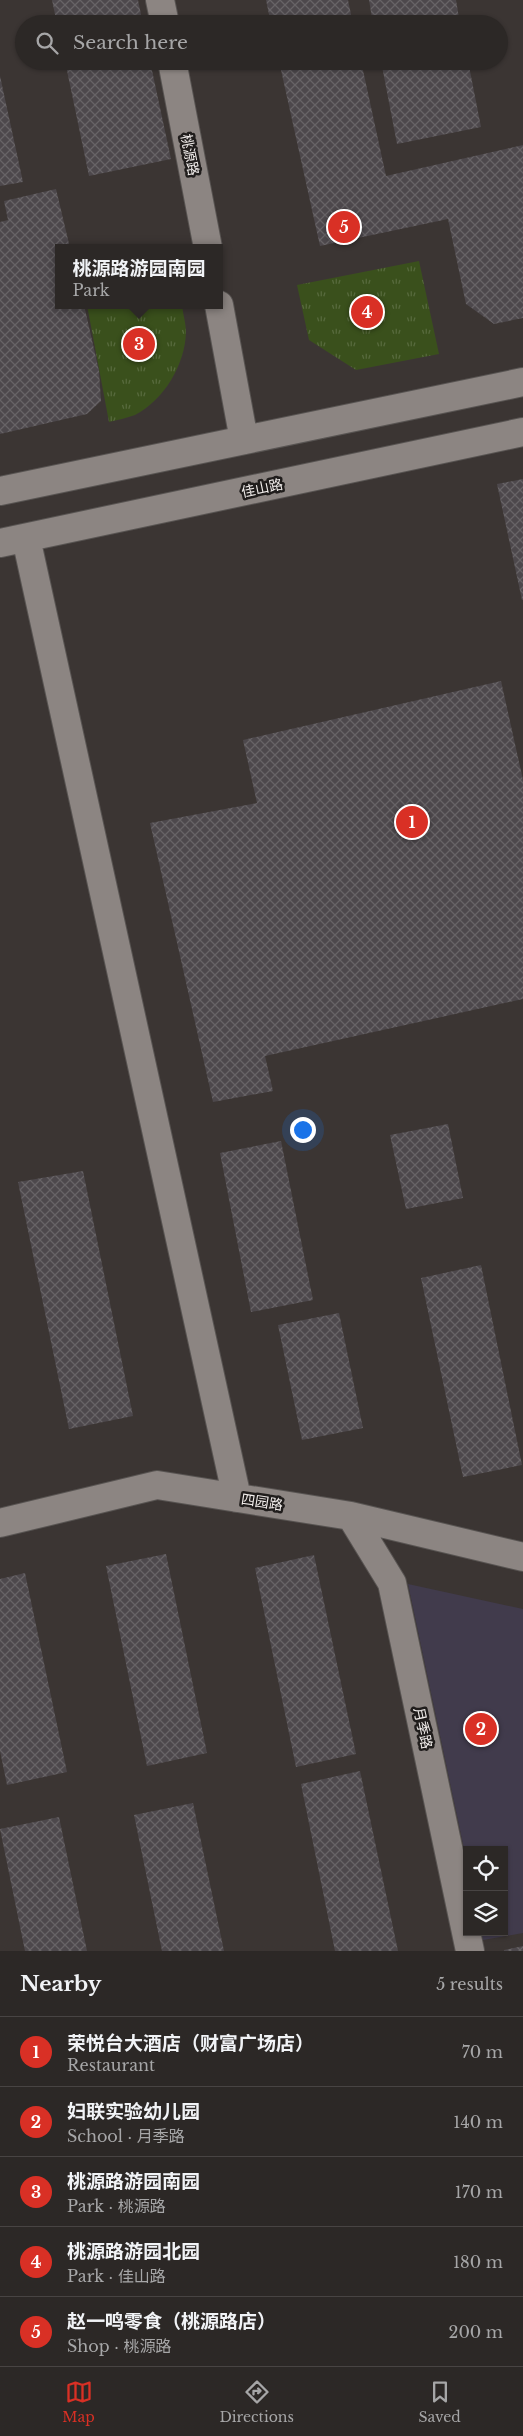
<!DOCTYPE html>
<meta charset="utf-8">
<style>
:root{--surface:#2c2826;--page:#34302e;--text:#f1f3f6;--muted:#a6a6a7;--line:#484443;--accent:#d93025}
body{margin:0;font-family:"Libre Baskerville","Noto Sans SC",serif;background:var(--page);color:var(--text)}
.controls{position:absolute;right:15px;bottom:15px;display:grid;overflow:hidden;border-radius:0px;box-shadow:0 1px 4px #0004}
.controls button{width:45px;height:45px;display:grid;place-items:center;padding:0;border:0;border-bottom:1px solid var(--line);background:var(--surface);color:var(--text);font:25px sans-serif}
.you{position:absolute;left:302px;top:1129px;width:18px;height:18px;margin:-12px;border:4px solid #fff;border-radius:50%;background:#1a73e8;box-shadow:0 0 0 8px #1a73e833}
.badge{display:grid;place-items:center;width:32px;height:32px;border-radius:50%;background:var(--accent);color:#fff;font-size:16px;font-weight:700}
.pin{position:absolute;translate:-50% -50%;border:2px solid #fff;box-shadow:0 1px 5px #0006}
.popup{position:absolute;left:55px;top:244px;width:168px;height:65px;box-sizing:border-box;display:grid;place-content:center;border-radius:0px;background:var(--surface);filter:drop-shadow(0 1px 4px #0005);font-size:16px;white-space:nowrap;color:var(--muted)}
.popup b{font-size:19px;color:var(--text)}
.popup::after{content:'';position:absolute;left:50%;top:100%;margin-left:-10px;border:10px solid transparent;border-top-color:var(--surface)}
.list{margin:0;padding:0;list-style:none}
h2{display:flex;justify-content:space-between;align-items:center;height:65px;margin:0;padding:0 20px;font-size:21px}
h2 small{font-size:16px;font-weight:400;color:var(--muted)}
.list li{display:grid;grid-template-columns:32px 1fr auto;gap:15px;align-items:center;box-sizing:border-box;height:70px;padding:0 20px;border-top:1px solid var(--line)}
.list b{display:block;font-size:19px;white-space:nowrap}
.list p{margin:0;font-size:16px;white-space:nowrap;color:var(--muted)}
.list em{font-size:16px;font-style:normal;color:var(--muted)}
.icon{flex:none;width:28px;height:28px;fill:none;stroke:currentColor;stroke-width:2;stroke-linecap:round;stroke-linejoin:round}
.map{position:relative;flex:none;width:523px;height:1951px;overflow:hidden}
.search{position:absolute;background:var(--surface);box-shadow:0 1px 4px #0004;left:15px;right:15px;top:15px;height:55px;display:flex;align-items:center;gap:12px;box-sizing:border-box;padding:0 18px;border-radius:28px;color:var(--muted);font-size:19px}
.sheet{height:415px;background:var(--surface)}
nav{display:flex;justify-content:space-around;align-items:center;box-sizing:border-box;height:70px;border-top:1px solid var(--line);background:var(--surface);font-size:14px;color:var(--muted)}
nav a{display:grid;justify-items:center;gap:2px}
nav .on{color:var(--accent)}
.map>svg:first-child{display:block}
</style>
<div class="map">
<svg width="523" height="1951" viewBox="0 0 523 1951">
<defs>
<pattern id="grass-tufts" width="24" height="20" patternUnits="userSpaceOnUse" patternTransform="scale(1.25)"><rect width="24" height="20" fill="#3a501c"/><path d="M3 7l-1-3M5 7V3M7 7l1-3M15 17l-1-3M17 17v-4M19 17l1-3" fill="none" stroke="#576a3d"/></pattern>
<pattern id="building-cross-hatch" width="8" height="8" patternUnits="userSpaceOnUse" patternTransform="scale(1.25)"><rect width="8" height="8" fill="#4d484c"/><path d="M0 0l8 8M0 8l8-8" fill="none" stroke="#676366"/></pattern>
</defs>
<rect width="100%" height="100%" fill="#3b3533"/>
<path fill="#413b4c" d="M408,1584L523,1609V1933L483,1940L481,1932H504V1850H467V1863Z"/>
<path fill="url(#grass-tufts)" d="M419,261L439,354L356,370L309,340L297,285Z
M87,305H182C183,314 186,324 186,332C185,365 164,400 135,415C127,418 117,420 109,422Z"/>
<path fill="url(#building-cross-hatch)" d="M52,0H138L143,24H57Z
M266,0H348L353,24H271Z
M369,0H456L460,24H373Z
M65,61H150L171,159L89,176Z
M279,61H361L386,176L523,145V318L494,324L466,304L448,219L320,246Z
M381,61H468L481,127L397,144Z
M0,76L23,182L0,186Z
M56,189L70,248H59V305H84L99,371L101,401L87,414L0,434V222L8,220L4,201Z
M523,479V600H522L497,484Z
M501,681L523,780V999L265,1056L273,1091L213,1102L150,823L257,803L243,740Z
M448,1124L463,1198L406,1209L390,1135Z
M281,1141L313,1300L251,1312L220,1153Z
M83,1171L133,1416L69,1429L18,1182Z
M481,1265L522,1465L463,1477L421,1278Z
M339,1313L363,1428L302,1440L278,1325Z
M166,1554L207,1753L147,1766L106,1566Z
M314,1555L356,1754L296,1767L255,1568Z
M25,1573L67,1772L7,1785L0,1751V1579Z
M360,1771L398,1951H335L301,1784Z
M193,1803L224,1951H162L134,1815Z
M59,1817L87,1951H25L0,1829Z
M523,1946V1951H504V1950Z"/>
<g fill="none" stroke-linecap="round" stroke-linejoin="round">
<g stroke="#585452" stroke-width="30">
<path id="minor" d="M160,0L165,24
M172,61L208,248
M219,305L244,440
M0,491L523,382
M26,538L237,1498
M0,543L523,432
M351,1516L392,1583L470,1951
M0,1523L157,1485L351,1516L523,1557"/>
</g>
<use href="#minor" stroke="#8c8582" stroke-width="28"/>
</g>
<g text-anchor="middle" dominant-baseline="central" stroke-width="5" stroke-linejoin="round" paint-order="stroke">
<g font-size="14" fill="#f3efed" stroke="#201d1c">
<text transform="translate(190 155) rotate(79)">桃源路</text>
<text transform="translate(262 488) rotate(-12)">佳山路</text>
<text transform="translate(262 1502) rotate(9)">四园路</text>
<text transform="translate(423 1728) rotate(78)">月季路</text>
</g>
</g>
</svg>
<div class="controls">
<button><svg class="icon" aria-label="locate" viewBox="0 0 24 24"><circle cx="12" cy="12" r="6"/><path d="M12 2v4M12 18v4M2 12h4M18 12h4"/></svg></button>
<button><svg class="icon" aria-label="layers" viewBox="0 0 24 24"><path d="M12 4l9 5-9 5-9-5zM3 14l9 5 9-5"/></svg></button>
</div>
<div class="you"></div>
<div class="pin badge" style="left:412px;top:822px">1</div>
<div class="pin badge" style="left:481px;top:1729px">2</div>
<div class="pin badge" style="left:139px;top:344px">3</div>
<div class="popup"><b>桃源路游园南园</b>Park</div>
<div class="pin badge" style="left:367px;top:312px">4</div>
<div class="pin badge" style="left:344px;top:227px">5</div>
<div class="search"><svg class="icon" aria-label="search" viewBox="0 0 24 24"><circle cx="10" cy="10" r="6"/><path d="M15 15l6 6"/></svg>Search here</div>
</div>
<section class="sheet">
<h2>Nearby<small>5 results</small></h2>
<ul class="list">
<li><span class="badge">1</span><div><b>荣悦台大酒店（财富广场店）</b><p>Restaurant</p></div><em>70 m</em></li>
<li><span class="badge">2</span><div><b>妇联实验幼儿园</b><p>School · 月季路</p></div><em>140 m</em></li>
<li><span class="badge">3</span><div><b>桃源路游园南园</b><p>Park · 桃源路</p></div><em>170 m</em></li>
<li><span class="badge">4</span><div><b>桃源路游园北园</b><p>Park · 佳山路</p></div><em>180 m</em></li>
<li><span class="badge">5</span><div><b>赵一鸣零食（桃源路店）</b><p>Shop · 桃源路</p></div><em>200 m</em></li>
</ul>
</section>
<nav>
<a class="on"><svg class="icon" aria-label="map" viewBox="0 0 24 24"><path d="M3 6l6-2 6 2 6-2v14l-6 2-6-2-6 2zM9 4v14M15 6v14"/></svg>Map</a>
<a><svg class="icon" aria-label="directions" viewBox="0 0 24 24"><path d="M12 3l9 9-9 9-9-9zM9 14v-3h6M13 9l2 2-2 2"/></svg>Directions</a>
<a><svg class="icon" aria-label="saved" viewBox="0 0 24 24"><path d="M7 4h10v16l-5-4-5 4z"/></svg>Saved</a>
</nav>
